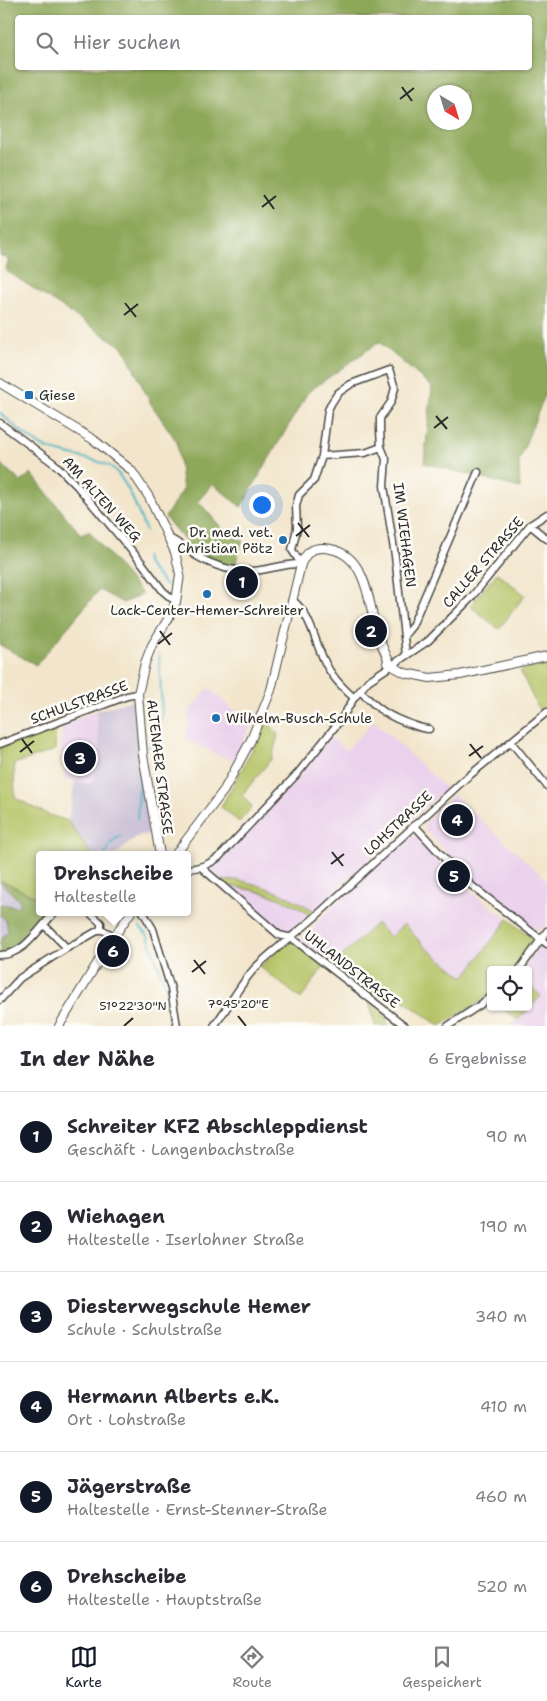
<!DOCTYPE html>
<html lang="de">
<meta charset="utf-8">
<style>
:root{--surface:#fff;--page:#f7f7f7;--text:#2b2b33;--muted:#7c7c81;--line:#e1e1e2;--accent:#111827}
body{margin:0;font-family:"Shantell Sans",sans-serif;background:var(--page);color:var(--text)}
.controls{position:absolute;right:15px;bottom:15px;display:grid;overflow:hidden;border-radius:5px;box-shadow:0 1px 4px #0004}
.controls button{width:45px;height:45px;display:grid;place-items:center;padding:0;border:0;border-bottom:1px solid var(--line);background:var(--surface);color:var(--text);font:25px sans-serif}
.compass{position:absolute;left:427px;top:85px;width:45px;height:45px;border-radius:50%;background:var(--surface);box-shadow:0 1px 4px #0004;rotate:142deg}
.you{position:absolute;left:261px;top:504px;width:18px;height:18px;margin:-12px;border:4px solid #fff;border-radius:50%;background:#1a73e8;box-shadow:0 0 0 8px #1a73e833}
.badge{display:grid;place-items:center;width:32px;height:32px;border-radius:50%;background:var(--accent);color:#fff;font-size:16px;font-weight:700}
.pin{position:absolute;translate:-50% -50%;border:2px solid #fff;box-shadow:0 1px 5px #0006}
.popup{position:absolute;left:36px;top:851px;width:155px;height:65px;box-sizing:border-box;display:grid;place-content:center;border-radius:5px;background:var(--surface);filter:drop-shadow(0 1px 4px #0005);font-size:16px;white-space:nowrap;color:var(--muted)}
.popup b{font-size:19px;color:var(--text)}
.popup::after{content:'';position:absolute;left:50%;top:100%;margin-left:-10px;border:10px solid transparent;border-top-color:var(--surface)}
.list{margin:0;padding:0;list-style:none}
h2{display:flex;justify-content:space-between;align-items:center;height:65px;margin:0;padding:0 20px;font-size:21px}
h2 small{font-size:16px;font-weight:400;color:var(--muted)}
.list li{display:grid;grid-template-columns:32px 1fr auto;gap:15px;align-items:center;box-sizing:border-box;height:90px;padding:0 20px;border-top:1px solid var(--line)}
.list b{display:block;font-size:19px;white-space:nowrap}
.list p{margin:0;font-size:16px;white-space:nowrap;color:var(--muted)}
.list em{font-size:16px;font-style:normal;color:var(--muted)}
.icon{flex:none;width:28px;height:28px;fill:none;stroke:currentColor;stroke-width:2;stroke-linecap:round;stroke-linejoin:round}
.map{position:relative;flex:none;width:547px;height:1026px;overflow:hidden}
.search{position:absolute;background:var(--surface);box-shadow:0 1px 4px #0004;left:15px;right:15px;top:15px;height:55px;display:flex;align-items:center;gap:12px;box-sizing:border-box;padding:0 18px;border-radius:5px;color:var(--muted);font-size:19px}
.sheet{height:605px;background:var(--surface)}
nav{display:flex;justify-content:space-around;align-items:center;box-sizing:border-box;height:70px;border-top:1px solid var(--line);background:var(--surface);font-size:14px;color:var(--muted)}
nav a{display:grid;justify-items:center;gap:2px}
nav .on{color:var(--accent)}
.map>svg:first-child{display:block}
</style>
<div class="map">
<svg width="547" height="1026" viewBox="0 0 547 1026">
<rect width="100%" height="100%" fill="#fdfcf7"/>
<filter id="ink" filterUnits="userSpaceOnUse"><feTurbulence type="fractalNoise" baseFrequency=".02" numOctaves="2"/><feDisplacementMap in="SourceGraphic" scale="10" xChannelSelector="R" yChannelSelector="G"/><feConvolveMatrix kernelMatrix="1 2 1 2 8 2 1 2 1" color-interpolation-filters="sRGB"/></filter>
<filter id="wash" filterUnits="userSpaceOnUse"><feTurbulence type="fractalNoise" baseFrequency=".0096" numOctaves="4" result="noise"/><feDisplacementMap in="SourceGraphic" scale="20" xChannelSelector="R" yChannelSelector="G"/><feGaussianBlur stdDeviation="1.12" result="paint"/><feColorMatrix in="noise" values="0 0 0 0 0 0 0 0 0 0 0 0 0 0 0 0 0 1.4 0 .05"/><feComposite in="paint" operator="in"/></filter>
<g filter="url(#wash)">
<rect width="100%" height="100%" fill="#f2e5cb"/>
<path fill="#ead1ec" d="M209,688L251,725L234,760L215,754L186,739L189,711Z
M96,711L101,760L91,784L64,779L67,754L61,753L62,725Z
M374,721L447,789L431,802L289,933L276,927L209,869L222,859L300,775L331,737L346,750Z
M454,795L547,880V923L544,928L535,929L481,888L424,829L425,822Z
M409,836L418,837L449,872L472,893L508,919L464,977L426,948L404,924L390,937L376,923L333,965L301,941L302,938L315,928V923Z
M547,933V1026H509L518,1020L541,996L528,984V970H523Z"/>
<path fill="#cabfd6" d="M132,700L152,833L136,837L115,855H92L68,821L75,781L91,784L101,760L96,711Z
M0,883L20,901L9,932L0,941Z"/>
<path fill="#b3c264" stroke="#6f7648" d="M497,573L525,595L499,629L470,606Z
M547,664V707L540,712L520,671Z
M268,721L278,735L272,758L242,795L252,807L239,822L221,807Z
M56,725L55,750L14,764L15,798L49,815L68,821L92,855H39V899L3,881L0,883V747Z
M237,880C266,885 291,897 317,912L312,917C285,897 257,889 224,886L220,881Z
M508,919L535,941L533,947L515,970H491V993L478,1003L440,1026L371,978L380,1002L333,965L376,923L390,937L404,924L426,948L464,977Z
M292,941L324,966L301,999L260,967L282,946Z
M528,984L541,996L518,1020L501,1007H528Z
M369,1002L386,1015L388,1026H375Z"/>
<path fill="#8ea85a" stroke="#5c6a42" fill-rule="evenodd" d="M0,0H547V389L519,461L520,488L424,463L432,387L379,342L308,392L241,507L213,484L198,501L228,535L243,540L234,568L207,559L190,547L165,517L183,490L177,442L151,404L124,348L5,270L9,260L0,255ZM18,18H530V68H18ZM434,92H464V122H434Z
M0,463L21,482L31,473L81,535L89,531L142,594L123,603L99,590L36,665L0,645Z
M2,881L39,899V912H50L21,946L8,954L0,953V941L8,931L6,921L0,915V904L18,907L20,901L1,883Z"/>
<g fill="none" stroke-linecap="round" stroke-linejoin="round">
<path stroke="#4ab5c7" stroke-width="2" d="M0,413C15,426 29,441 49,449C64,455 105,460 114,469C130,486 137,510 146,531
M145,557L148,565L166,586
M149,747L162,715L159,654
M137,820L140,772
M105,855L111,843L121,835
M140,927L148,936L170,1000
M170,1005L172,1026"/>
</g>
</g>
<g filter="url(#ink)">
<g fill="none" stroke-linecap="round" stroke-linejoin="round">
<g stroke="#494743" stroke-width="9">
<path id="minor" d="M0,423L56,465L77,486L142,563L163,591L176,602
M322,456L365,453L381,447
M530,525L547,539
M169,538C177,542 182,546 189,551C206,563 229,572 251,571C268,571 284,563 301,564
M301,564L292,550L297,528L296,506L299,495L314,480L322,456L328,410L332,402L338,393L351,384L389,370L395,388L391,402L380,418V430L381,447L386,459L384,486L395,556L406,655
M292,600C310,613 314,639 323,658C330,675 341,686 354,698
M404,636L412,626L478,472
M360,691C378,709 388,717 413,725C418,727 423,729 429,729
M511,742L547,786
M0,744L127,696L138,694
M414,825L457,872L472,886L547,944
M202,868L279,935L292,938L405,1026
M187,869C200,868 208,865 219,857L298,773L342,718L354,698L368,681L428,641L470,599L530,525L547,514
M89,912L101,923V929
M143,912L153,929L171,989L177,1026
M44,925L67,948
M0,955C25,955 39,928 55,912
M519,970L547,931
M0,1000L20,978L67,948L101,929L114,936
M214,1026C228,1008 240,984 255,968C274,949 295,935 315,917L464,780L547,712
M448,1026L480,1005L491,996"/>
</g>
<g stroke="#494743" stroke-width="10">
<path id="major" d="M0,383L94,440L131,470L149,497L175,552L180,574L176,602L168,619L152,645L145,663L138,694L143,755L160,855
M387,663L405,673L430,678L460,675L547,656
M175,855L224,790L251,740L271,690L301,564C306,553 312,547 324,548C366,551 368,599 376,629C380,641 385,654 391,665
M59,1026L107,947L131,912"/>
</g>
<use href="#minor" stroke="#fff" stroke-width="6"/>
<use href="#major" stroke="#fff" stroke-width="8"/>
</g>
</g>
<path fill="none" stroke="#2b2b2b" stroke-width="2" d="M402,87L412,101M400,99L414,88M264,195L274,209M262,207L276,196M125,303L136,317M124,315L138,304M436,416L447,429M434,428L448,417M298,523L309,537M296,536L310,525M160,631L170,645M158,644L172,633M22,739L32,753M470,744L481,758M20,752L34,741M469,756L483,746M332,852L343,866M331,864L344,854M194,960L205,974M192,972L206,961M238,1016L246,1026M124,1026L133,1018"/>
<g fill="#1f6fb2" stroke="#fdfcf7" stroke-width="2">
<rect x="24" y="390" width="10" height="10" rx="2.5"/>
<circle cx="283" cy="540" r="5"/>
<circle cx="207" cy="594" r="5"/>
<circle cx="216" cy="718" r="5"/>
</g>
<g text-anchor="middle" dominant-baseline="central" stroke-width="5" stroke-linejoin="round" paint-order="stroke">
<g font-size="14" fill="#2b2b2b" stroke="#fdfcf7" text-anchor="start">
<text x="39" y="395">Giese</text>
<text x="273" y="532" text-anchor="end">Dr. med. vet.<tspan x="273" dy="16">Christian Pötz</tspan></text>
<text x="207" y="610" text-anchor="middle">Lack-Center-Hemer-Schreiter</text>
<text x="226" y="718">Wilhelm-Busch-Schule</text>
</g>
<g font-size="14" fill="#2b2b2b" stroke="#fdfcf7">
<text transform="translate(102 499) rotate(48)">AM ALTEN WEG</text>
<text transform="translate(405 535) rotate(83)">IM WIEHAGEN</text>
<text transform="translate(483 562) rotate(-49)">CALLER STRASSE</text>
<text transform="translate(79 702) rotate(-20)">SCHULSTRASSE</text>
<text transform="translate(160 767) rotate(83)">ALTENAER STRASSE</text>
<text transform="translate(398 823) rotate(-43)">LOHSTRASSE</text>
<text transform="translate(352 969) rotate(38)">UHLANDSTRASSE</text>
</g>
</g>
<g font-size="12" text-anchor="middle" fill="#2b2b2b" stroke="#fdfcf7" stroke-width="5" stroke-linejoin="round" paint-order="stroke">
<text x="238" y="1008">7°45'20"E</text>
<text x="133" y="1010">51°22'30"N</text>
</g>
</svg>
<div class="controls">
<button><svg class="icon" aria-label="locate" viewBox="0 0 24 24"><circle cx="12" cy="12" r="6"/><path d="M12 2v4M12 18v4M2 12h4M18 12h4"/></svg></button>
</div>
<svg class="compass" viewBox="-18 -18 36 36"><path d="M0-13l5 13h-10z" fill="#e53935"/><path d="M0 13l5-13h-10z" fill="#7c7c81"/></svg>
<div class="you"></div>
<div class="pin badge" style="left:242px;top:582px">1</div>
<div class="pin badge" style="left:371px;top:631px">2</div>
<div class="pin badge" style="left:80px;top:758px">3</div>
<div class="pin badge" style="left:457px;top:820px">4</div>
<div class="pin badge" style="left:454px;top:876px">5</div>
<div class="pin badge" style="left:113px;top:951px">6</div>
<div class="popup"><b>Drehscheibe</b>Haltestelle</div>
<div class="search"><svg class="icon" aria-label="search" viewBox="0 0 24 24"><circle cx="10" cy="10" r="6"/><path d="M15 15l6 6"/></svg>Hier suchen</div>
</div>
<section class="sheet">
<h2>In der Nähe<small>6 Ergebnisse</small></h2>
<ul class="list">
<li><span class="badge">1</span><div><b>Schreiter KFZ Abschleppdienst</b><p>Geschäft · Langenbachstraße</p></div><em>90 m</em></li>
<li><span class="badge">2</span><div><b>Wiehagen</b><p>Haltestelle · Iserlohner Straße</p></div><em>190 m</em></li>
<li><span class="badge">3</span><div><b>Diesterwegschule Hemer</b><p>Schule · Schulstraße</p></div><em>340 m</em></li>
<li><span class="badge">4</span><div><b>Hermann Alberts e.K.</b><p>Ort · Lohstraße</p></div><em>410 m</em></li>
<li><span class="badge">5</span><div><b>Jägerstraße</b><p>Haltestelle · Ernst-Stenner-Straße</p></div><em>460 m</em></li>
<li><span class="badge">6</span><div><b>Drehscheibe</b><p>Haltestelle · Hauptstraße</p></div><em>520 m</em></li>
</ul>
</section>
<nav>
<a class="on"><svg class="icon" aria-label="map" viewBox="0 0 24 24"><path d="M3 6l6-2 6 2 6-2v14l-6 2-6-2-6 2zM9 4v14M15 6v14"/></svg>Karte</a>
<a><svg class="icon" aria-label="directions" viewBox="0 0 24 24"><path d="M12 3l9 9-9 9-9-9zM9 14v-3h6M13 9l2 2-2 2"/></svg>Route</a>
<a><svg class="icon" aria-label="saved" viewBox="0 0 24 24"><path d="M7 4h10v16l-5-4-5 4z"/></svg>Gespeichert</a>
</nav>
